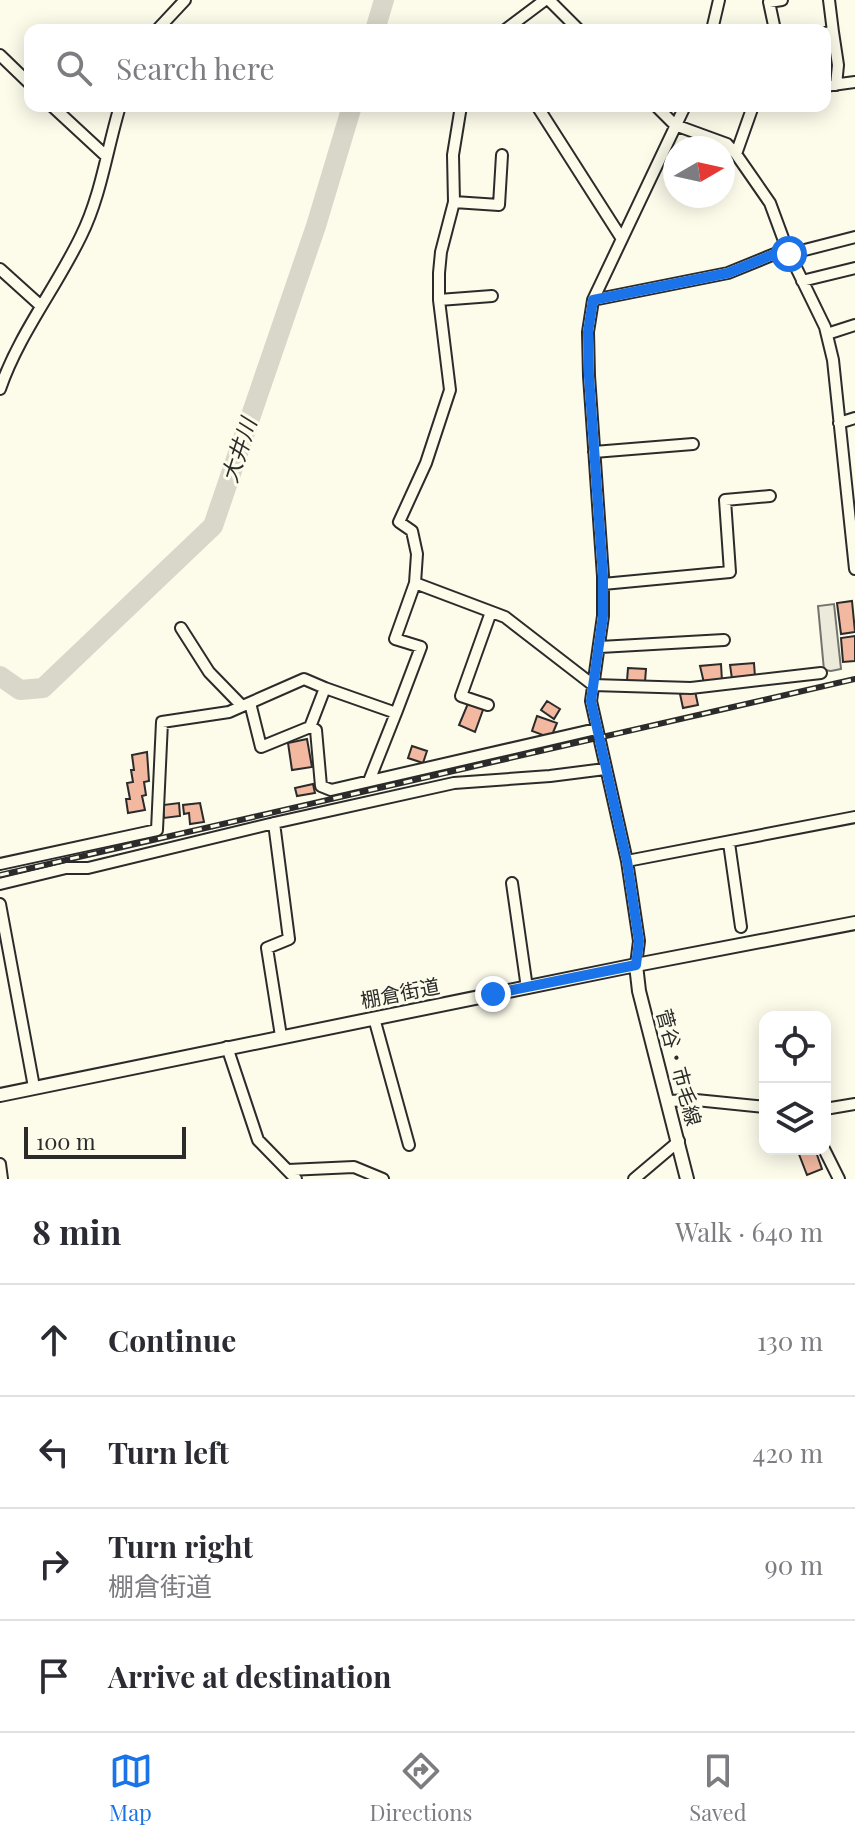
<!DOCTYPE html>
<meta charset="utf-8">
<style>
:root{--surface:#fff;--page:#f2f2f3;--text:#2b2b33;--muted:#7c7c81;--line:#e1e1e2;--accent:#1a73e8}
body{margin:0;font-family:"Playfair Display","Noto Sans JP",serif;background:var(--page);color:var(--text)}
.controls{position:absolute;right:24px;bottom:24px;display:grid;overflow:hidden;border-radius:16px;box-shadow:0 4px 20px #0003}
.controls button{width:72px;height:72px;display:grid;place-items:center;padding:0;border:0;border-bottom:2px solid var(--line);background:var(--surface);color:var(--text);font:40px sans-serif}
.compass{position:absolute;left:663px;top:136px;width:72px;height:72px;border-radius:50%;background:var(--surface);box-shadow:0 4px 20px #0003;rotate:81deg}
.scale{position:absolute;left:24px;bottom:20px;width:162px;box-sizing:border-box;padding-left:8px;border:4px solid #2b2b2b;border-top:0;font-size:22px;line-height:28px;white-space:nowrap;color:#2b2b2b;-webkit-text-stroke:6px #fdfbea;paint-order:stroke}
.stop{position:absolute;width:24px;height:24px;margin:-18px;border:6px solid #1a73e8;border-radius:50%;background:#fff}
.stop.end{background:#1a73e8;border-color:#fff;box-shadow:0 2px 8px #0008}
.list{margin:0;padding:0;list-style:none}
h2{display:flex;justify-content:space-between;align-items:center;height:104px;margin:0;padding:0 32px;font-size:34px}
h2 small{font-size:26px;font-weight:400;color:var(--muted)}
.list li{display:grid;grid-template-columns:52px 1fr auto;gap:24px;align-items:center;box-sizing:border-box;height:112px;padding:0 32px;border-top:2px solid var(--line)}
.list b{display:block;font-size:30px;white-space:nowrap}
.list p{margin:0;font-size:26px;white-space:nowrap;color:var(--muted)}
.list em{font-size:26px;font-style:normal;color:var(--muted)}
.icon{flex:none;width:44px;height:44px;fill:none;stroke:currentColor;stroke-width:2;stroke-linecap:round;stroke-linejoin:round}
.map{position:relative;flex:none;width:855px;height:1179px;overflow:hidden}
.search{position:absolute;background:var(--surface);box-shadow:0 4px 20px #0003;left:24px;right:24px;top:24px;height:88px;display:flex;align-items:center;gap:20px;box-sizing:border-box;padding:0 28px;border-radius:16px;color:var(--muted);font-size:30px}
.sheet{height:552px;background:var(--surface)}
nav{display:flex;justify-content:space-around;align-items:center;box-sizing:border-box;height:112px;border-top:2px solid var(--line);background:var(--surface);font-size:22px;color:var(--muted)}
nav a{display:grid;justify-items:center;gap:4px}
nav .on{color:var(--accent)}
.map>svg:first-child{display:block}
</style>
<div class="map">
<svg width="855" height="1179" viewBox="0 0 855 1179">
<rect width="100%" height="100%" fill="#fdfbea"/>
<path fill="#eceadb" stroke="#74746e" stroke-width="2" d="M834,604L841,669L831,671L824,670L818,606Z"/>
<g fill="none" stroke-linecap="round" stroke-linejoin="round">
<path stroke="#d8d7c9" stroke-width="20" d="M375,30L384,0
M0,676L20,690L43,688L213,526L316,226L352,106"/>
</g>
<path fill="#f2b8a0" stroke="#2b2b2b" stroke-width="2" d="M852,601L855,632L841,634L837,603Z
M855,636V661L843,662L841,638Z
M754,663L755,677L732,679L730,665Z
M721,664L722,681L704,683L700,666Z
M628,668L646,669L645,682L627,681Z
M695,691L698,705L683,708L680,694Z
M469,701L484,707L475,732L459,725Z
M547,701L560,709L554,719L541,710Z
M537,716L557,723L552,735L549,734L548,737L532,731Z
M307,739L312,767L292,770L288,743Z
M412,746L427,751L423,763L408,758Z
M147,752L149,781L144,782L146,795L142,796L145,810L128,813L126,799H130L127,783L133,782L131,770H134L132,755Z
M313,784L315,793L297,796L295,788Z
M179,803L180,816L164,818L163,805Z
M200,803L204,822L190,824L189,813L184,814L183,805Z
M797,1149H815L822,1169L807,1175Z"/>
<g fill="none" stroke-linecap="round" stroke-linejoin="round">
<g stroke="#2b2b2b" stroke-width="14">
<path id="minor" d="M549,0L579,30
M157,30L185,0
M505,30L545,0
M712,30L719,0
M775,30L769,2L782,0
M833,32L838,65L836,85
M825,33L833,32L829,0
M0,55L30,84
M825,86L855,82
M52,106L106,156
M461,106L453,155L454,202L441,252L439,273V300L450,390L426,463L399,522L412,531L417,554L415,583L505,617L593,685L691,688L821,673
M656,106L675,125L727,144L736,154L770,203L787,249L825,327L833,360L855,569
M539,109L622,239
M736,154L753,106
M454,202L499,205L502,155
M789,254L855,237
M0,269L41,306
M802,281L855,268
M439,300L492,296
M593,300L728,273L787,249
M827,334L855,325
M0,389C19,334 56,288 81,236C101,196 107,149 120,106
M839,423L855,418
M594,452L693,444
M603,584L730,572L725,500L770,496
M181,628L209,672L242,706
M600,647L724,640
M250,703L261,747L310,727
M488,705L461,696L491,612
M396,713L421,647L395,639L415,583
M369,781L396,713L325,688L310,727L316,730L321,786L331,790L596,729
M274,823L289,939L267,948L281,1036
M729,843L741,927
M627,861L855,817
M0,864L157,830L162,722L229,712L304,679L325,688
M512,883L527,988
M0,884L66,868H88L274,823L454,783L550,776L605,769
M0,904L34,1087
M636,965L639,941L627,861L591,701L603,616V576L589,376L588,332L593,300L685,106
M374,1018L409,1145
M227,1047L258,1140L296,1179
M667,1101L696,1100L765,1107
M825,1109L855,1104
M824,1149L839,1179
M0,1164L2,1179
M288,1170L354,1167L383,1179
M634,1179L679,1141"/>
</g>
<g stroke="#2b2b2b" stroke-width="16">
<path id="tertiary" d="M636,965L639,991L687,1179
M0,1095L636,965L855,923"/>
</g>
<use href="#minor" stroke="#fdfbea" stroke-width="10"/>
<use href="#tertiary" stroke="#fdfbea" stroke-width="12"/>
<g stroke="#2b2b2b" stroke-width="6">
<path id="rail" d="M0,875L855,679"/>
</g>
<use href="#rail" stroke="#fdfbea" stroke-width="3" stroke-dasharray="9" stroke-linecap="butt"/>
</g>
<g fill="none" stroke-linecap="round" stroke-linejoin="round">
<path stroke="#1a73e8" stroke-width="10" d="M493,994L636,965L639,941L627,861L591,701L603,616V576L589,376L588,332L593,300L728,273L787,249L789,254"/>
</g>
<g text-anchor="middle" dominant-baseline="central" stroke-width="6" stroke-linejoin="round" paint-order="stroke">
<g font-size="20" fill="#2b2b2b" stroke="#fdfbea">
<text transform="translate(400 992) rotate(-11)">棚倉街道</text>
<text transform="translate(680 1067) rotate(75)">菅谷・市毛線</text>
</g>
<g font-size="22" font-style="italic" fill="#2b2b2b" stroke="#fdfbea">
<text transform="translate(238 450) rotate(-72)">大井川</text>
</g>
</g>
</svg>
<div class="controls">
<button><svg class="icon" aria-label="locate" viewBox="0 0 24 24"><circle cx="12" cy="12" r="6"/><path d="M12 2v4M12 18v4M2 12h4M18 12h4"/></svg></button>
<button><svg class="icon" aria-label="layers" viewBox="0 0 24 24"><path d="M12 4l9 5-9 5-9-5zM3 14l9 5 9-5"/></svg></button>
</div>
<svg class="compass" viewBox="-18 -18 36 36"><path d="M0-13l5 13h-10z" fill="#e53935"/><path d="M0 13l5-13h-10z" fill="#7c7c81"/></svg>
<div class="scale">100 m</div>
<div class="stop" style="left:789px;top:254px"></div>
<div class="stop end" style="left:493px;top:994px"></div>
<div class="search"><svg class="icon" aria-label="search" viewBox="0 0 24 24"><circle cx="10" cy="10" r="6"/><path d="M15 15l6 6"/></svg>Search here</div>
</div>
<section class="sheet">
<h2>8 min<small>Walk · 640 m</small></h2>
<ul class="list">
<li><svg class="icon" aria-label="ahead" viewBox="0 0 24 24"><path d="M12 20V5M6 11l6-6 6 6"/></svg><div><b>Continue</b></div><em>130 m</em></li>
<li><svg class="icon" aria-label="left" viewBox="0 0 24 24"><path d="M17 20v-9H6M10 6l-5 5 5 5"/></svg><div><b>Turn left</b></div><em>420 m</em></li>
<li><svg class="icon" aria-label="right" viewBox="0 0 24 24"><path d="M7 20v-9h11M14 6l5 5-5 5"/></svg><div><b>Turn right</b><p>棚倉街道</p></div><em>90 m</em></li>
<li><svg class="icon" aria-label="arrive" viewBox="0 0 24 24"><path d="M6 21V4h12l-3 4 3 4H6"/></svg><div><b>Arrive at destination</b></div></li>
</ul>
</section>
<nav>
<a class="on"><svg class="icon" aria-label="map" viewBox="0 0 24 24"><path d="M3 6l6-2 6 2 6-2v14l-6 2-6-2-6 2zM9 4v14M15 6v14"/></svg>Map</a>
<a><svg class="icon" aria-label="directions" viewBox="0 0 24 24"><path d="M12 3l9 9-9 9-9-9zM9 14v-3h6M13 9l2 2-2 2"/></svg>Directions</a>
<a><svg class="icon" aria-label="saved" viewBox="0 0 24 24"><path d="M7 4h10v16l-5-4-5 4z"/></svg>Saved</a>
</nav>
